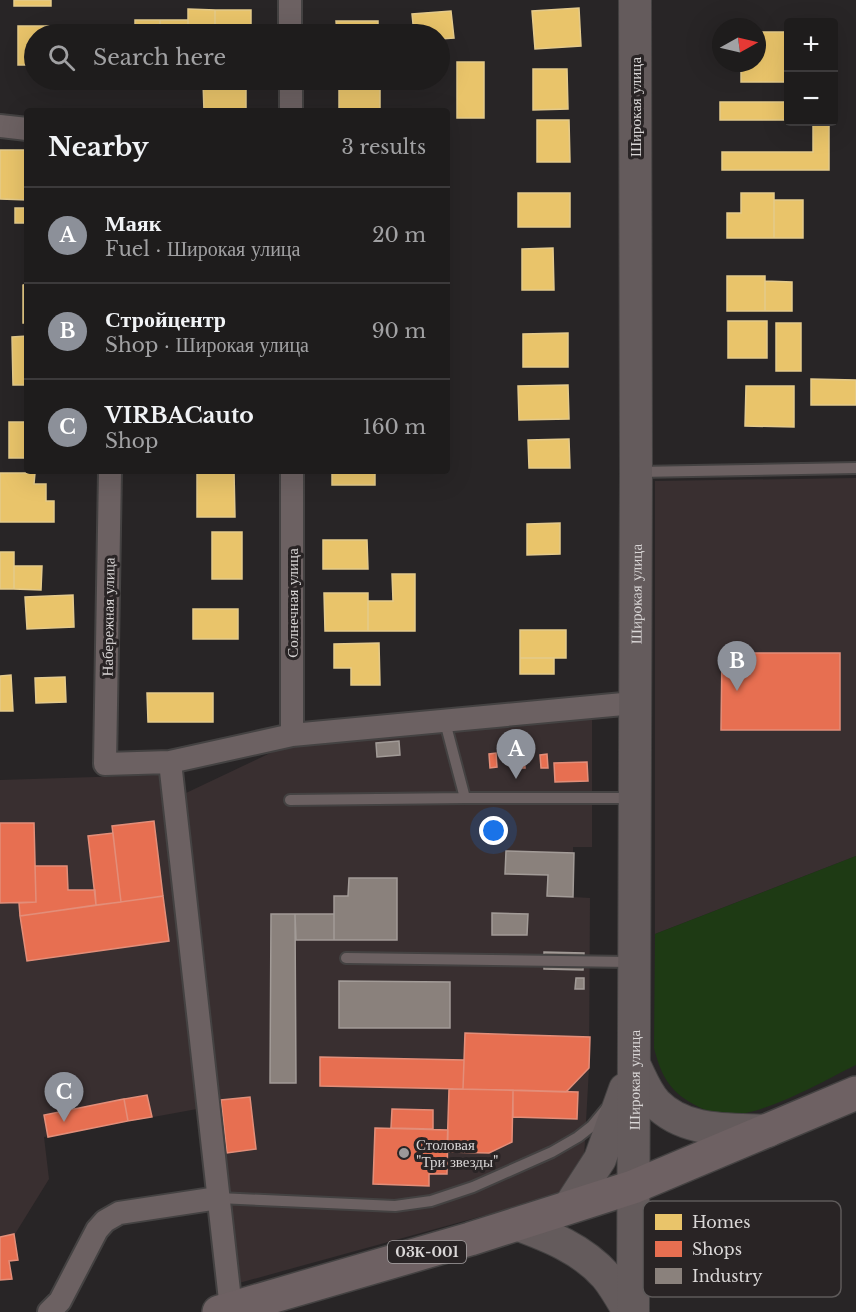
<!DOCTYPE html>
<meta charset="utf-8">
<style>
:root{--surface:#1e1c1c;--page:#262525;--text:#f1f3f6;--muted:#a1a1a3;--line:#3c3a3b;--accent:#8c9099}
body{margin:0;font-family:"Libre Baskerville",serif;background:var(--page);color:var(--text)}
.controls{position:absolute;right:18px;top:18px;display:grid;overflow:hidden;border-radius:6px;box-shadow:0 6px 24px #0002}
.controls button{width:54px;height:54px;display:grid;place-items:center;padding:0;border:0;border-bottom:2px solid var(--line);background:var(--surface);color:var(--text);font:30px sans-serif}
.compass{position:absolute;left:712px;top:18px;width:54px;height:54px;border-radius:50%;background:var(--surface);box-shadow:0 6px 24px #0002;rotate:82deg}
.you{position:absolute;left:494px;top:831px;width:21px;height:21px;margin:-15px;border:4px solid #fff;border-radius:50%;background:#1a73e8;box-shadow:0 0 0 9px #1a73e833}
.badge{display:grid;place-items:center;width:39px;height:39px;border-radius:50%;background:var(--accent);color:#fff;font-size:20px;font-weight:700}
.pin{position:absolute;translate:-50% -50px;filter:drop-shadow(0 2px 3px #0008)}
.pin::after{content:'';position:absolute;top:32px;width:21px;height:18px;background:inherit;clip-path:polygon(0 0,100% 0,50% 100%)}
.list{margin:0;padding:0;list-style:none}
h2{display:flex;justify-content:space-between;align-items:center;height:78px;margin:0;padding:0 24px;font-size:26px}
h2 small{font-size:20px;font-weight:400;color:var(--muted)}
.list li{display:grid;grid-template-columns:39px 1fr auto;gap:18px;align-items:center;box-sizing:border-box;height:96px;padding:0 24px;border-top:2px solid var(--line)}
.list b{display:block;font-size:22px;white-space:nowrap}
.list p{margin:0;font-size:20px;white-space:nowrap;color:var(--muted)}
.list em{font-size:20px;font-style:normal;color:var(--muted)}
.icon{flex:none;width:33px;height:33px;fill:none;stroke:currentColor;stroke-width:2;stroke-linecap:round;stroke-linejoin:round}
.map{position:relative;flex:none;width:856px;height:1312px;overflow:hidden}
.search{position:absolute;background:var(--surface);box-shadow:0 6px 24px #0002;left:24px;top:24px;width:426px;height:66px;display:flex;align-items:center;gap:15px;box-sizing:border-box;padding:0 21px;border-radius:33px;color:var(--muted);font-size:22px}
.panel{position:absolute;background:var(--surface);box-shadow:0 6px 24px #0002;left:24px;top:108px;width:426px;height:366px;border-radius:6px}
.map>svg:first-child{display:block}
</style>
<div class="map">
<svg width="856" height="1312" viewBox="0 0 856 1312">
<rect width="100%" height="100%" fill="#282526"/>
<path fill="#392f30" d="M856,478V856L655,934V481Z
M592,719V847H573V897L590,898L589,1068L584,1158L570,1192L239,1283L186,793L283,747Z
M159,775L197,1109L44,1137L49,1179L15,1234L18,1260L9,1262L12,1279L0,1280V780Z"/>
<path fill="#1e3a14" d="M856,856V1065C821,1082 769,1113 731,1115C716,1116 701,1109 688,1101C667,1088 660,1071 654,1048L655,934Z"/>
<path fill="#e9c46a" stroke="#e4ca8b" stroke-width="1.5" d="M14,0H51V6H14Z
M579,8L581,46L535,49L532,11Z
M188,9L215,10V34H188Z
M215,10H251V34H215Z
M451,11L454,38L440,39V34H414L412,14Z
M135,20H160V34H135Z
M160,20H188V34H160Z
M336,21H378V34H337Z
M18,26H61V34H34V65H18Z
M757,32H786V82H741V67H750V63H757Z
M457,62H484V118H457Z
M533,69H567L568,109L533,110Z
M339,80H380V111H339Z
M203,82H246V111H204Z
M720,102H788V120H720Z
M537,120H569L570,162H537Z
M813,122H829V170H722V152H813Z
M0,150H27V200L0,199Z
M518,193H570V227H518Z
M741,193H774V238H727V213H741Z
M774,200H803V238H774Z
M15,208H27V223H15Z
M553,248L554,290H522V249Z
M727,276H765V311H727Z
M765,281L792,282V311H765Z
M27,284V323H23V285Z
M728,321H767V358H728Z
M776,323H801V371H776Z
M568,333V367H523V334Z
M27,336V385H13L12,337Z
M811,379L856,380V405H811Z
M568,385L569,419L519,420L518,386Z
M746,386H794V427L745,426Z
M9,422H27V458H9Z
M569,439L570,468H529L528,440Z
M197,471H234L235,517H197Z
M332,471H375V485H332Z
M0,473H35L34,484H46V501H54V522H0Z
M560,523V554L527,555V524Z
M212,532H242V579H212Z
M323,540H367L368,569H323Z
M0,552H14V589H0Z
M14,566H42L41,590L14,589Z
M392,574H415V631H368V601H393Z
M324,593H368V631H325Z
M73,595L74,627L27,629L25,597Z
M193,609H238V639H193Z
M520,630H566V658H520Z
M379,643L380,685H351V668H334V644Z
M520,658H554V674H520Z
M11,675L13,711H0V676Z
M65,677L66,702L36,703L35,678Z
M147,693H213V722H148Z"/>
<path fill="#e76f51" stroke="#e38e79" stroke-width="1.5" d="M722,653H840V730H721Z
M496,753L497,767L490,768L489,754Z
M517,754H524L525,768H518Z
M547,754L548,768H541L540,755Z
M587,762L588,781L555,782L554,763Z
M154,821L163,896L121,902L112,826Z
M0,823H34L36,902L0,903Z
M113,833L121,902L96,905L88,836Z
M35,866H67L68,890H95L96,905L20,916L19,903L36,902Z
M163,896L169,941L27,961L20,916Z
M465,1033L590,1037L589,1068L566,1092L463,1089Z
M320,1057L464,1060L463,1089L320,1086Z
M449,1089L513,1090L512,1142L489,1153L447,1152Z
M513,1090L578,1092L577,1119L513,1117Z
M147,1095L152,1117L128,1121L124,1099Z
M250,1097L256,1149L227,1153L221,1100Z
M124,1099L128,1121L48,1137L44,1115Z
M392,1109L433,1110V1129L391,1128Z
M375,1128L448,1130L447,1174H429V1186L373,1184Z
M14,1234L18,1260L9,1261L12,1279L0,1280V1237Z"/>
<path fill="#8a817c" stroke="#a29b97" stroke-width="1.5" d="M399,741L400,755L377,757L376,743Z
M506,851L574,853L573,897L547,896L548,875L505,874Z
M349,878H397V940H334V896H348Z
M492,913L528,914L527,935H492Z
M271,914H295L296,1083H270Z
M295,914H334V940H296Z
M544,952L584,953L583,970L544,969Z
M576,978H584V989H575Z
M339,981L450,982V1028H339Z"/>
<g fill="none" stroke-linecap="round" stroke-linejoin="round">
<g stroke="#444242" stroke-width="14">
<path id="lane" d="M637,472L856,468
M445,722L465,798H631
M290,800L465,798
M346,958L630,962
M218,1198L395,1206L431,1201L473,1187L552,1152L578,1137L592,1126L606,1109"/>
</g>
<g stroke="#444242" stroke-width="26">
<path id="street" d="M290,0V34
M291,80V111
M0,126L27,129
M110,471L105,764L170,762L292,735L634,703
M292,471V735
M170,762L231,1309
M49,1312L60,1301L97,1230L105,1221L119,1213L218,1198"/>
</g>
<g stroke="#444242" stroke-width="34">
<g id="secondary">
<path d="M635,1066C641,1078 646,1092 656,1103C685,1133 729,1129 768,1131"/>
<path d="M569,1207L600,1159L625,1089"/>
<path d="M516,1224C549,1236 582,1249 606,1276C615,1287 622,1300 629,1312"/>
<path id="s1" d="M633,1312L636,472L635,0"/>
</g>
</g>
<g stroke="#444242" stroke-width="36">
<path id="primary" d="M219,1312L470,1239L633,1187L856,1093"/>
</g>
<use href="#lane" stroke="#6c6162" stroke-width="10"/>
<use href="#street" stroke="#6c6162" stroke-width="22"/>
<use href="#secondary" stroke="#645b5c" stroke-width="32"/>
<use href="#primary" stroke="#6e6163" stroke-width="33"/>
</g>
<circle fill="#9c9999" stroke="#292425" stroke-width="2" cx="404" cy="1153" r="6"/>
<g text-anchor="middle" dominant-baseline="central" stroke-width="6" stroke-linejoin="round" paint-order="stroke">
<rect fill="#292425" stroke="#a5a1a2" stroke-width="1.5" x="388" y="1241" width="78" height="22" rx="4.5"/>
<g font-size="14" font-weight="bold" fill="#dad7d7">
<text x="427" y="1252">03К-001</text>
</g>
<g font-size="15" fill="#dad7d7" stroke="#292425">
<text transform="translate(635 107) rotate(-90)">Широкая улица</text>
<text stroke="none"><textPath href="#s1" startOffset="718">Широкая улица</textPath></text>
<text transform="translate(292 603) rotate(-90)">Солнечная улица</text>
<text transform="translate(108 617) rotate(-89)">Набережная улица</text>
<text stroke="none"><textPath href="#s1" startOffset="232">Широкая улица</textPath></text>
</g>
<g font-size="15" fill="#dad7d7" stroke="#292425" text-anchor="start">
<text x="416" y="1144">Столовая<tspan x="416" dy="17">"Три звезды"</tspan></text>
</g>
</g>
<rect x="643" y="1201" width="198" height="96" rx="9" fill="#292425" stroke="#5e5a5a" stroke-width="1.5"/>
<rect x="655" y="1214" width="27" height="16" fill="#e9c46a"/>
<rect x="655" y="1241" width="27" height="16" fill="#e76f51"/>
<rect x="655" y="1268" width="27" height="16" fill="#8a817c"/>
<g font-size="16" fill="#dad7d7">
<text x="692" y="1228">Homes</text>
<text x="692" y="1255">Shops</text>
<text x="692" y="1282">Industry</text>
</g>
</svg>
<div class="controls">
<button>+</button>
<button>−</button>
</div>
<svg class="compass" viewBox="-18 -18 36 36"><path d="M0-13l5 13h-10z" fill="#e53935"/><path d="M0 13l5-13h-10z" fill="#a1a1a3"/></svg>
<div class="you"></div>
<div class="pin badge" style="left:516px;top:779px">A</div>
<div class="pin badge" style="left:737px;top:691px">B</div>
<div class="pin badge" style="left:64px;top:1122px">C</div>
<div class="search"><svg class="icon" aria-label="search" viewBox="0 0 24 24"><circle cx="10" cy="10" r="6"/><path d="M15 15l6 6"/></svg>Search here</div>
<section class="panel">
<h2>Nearby<small>3 results</small></h2>
<ul class="list">
<li><span class="badge">A</span><div><b>Маяк</b><p>Fuel · Широкая улица</p></div><em>20 m</em></li>
<li><span class="badge">B</span><div><b>Стройцентр</b><p>Shop · Широкая улица</p></div><em>90 m</em></li>
<li><span class="badge">C</span><div><b>VIRBACauto</b><p>Shop</p></div><em>160 m</em></li>
</ul>
</section>
</div>
